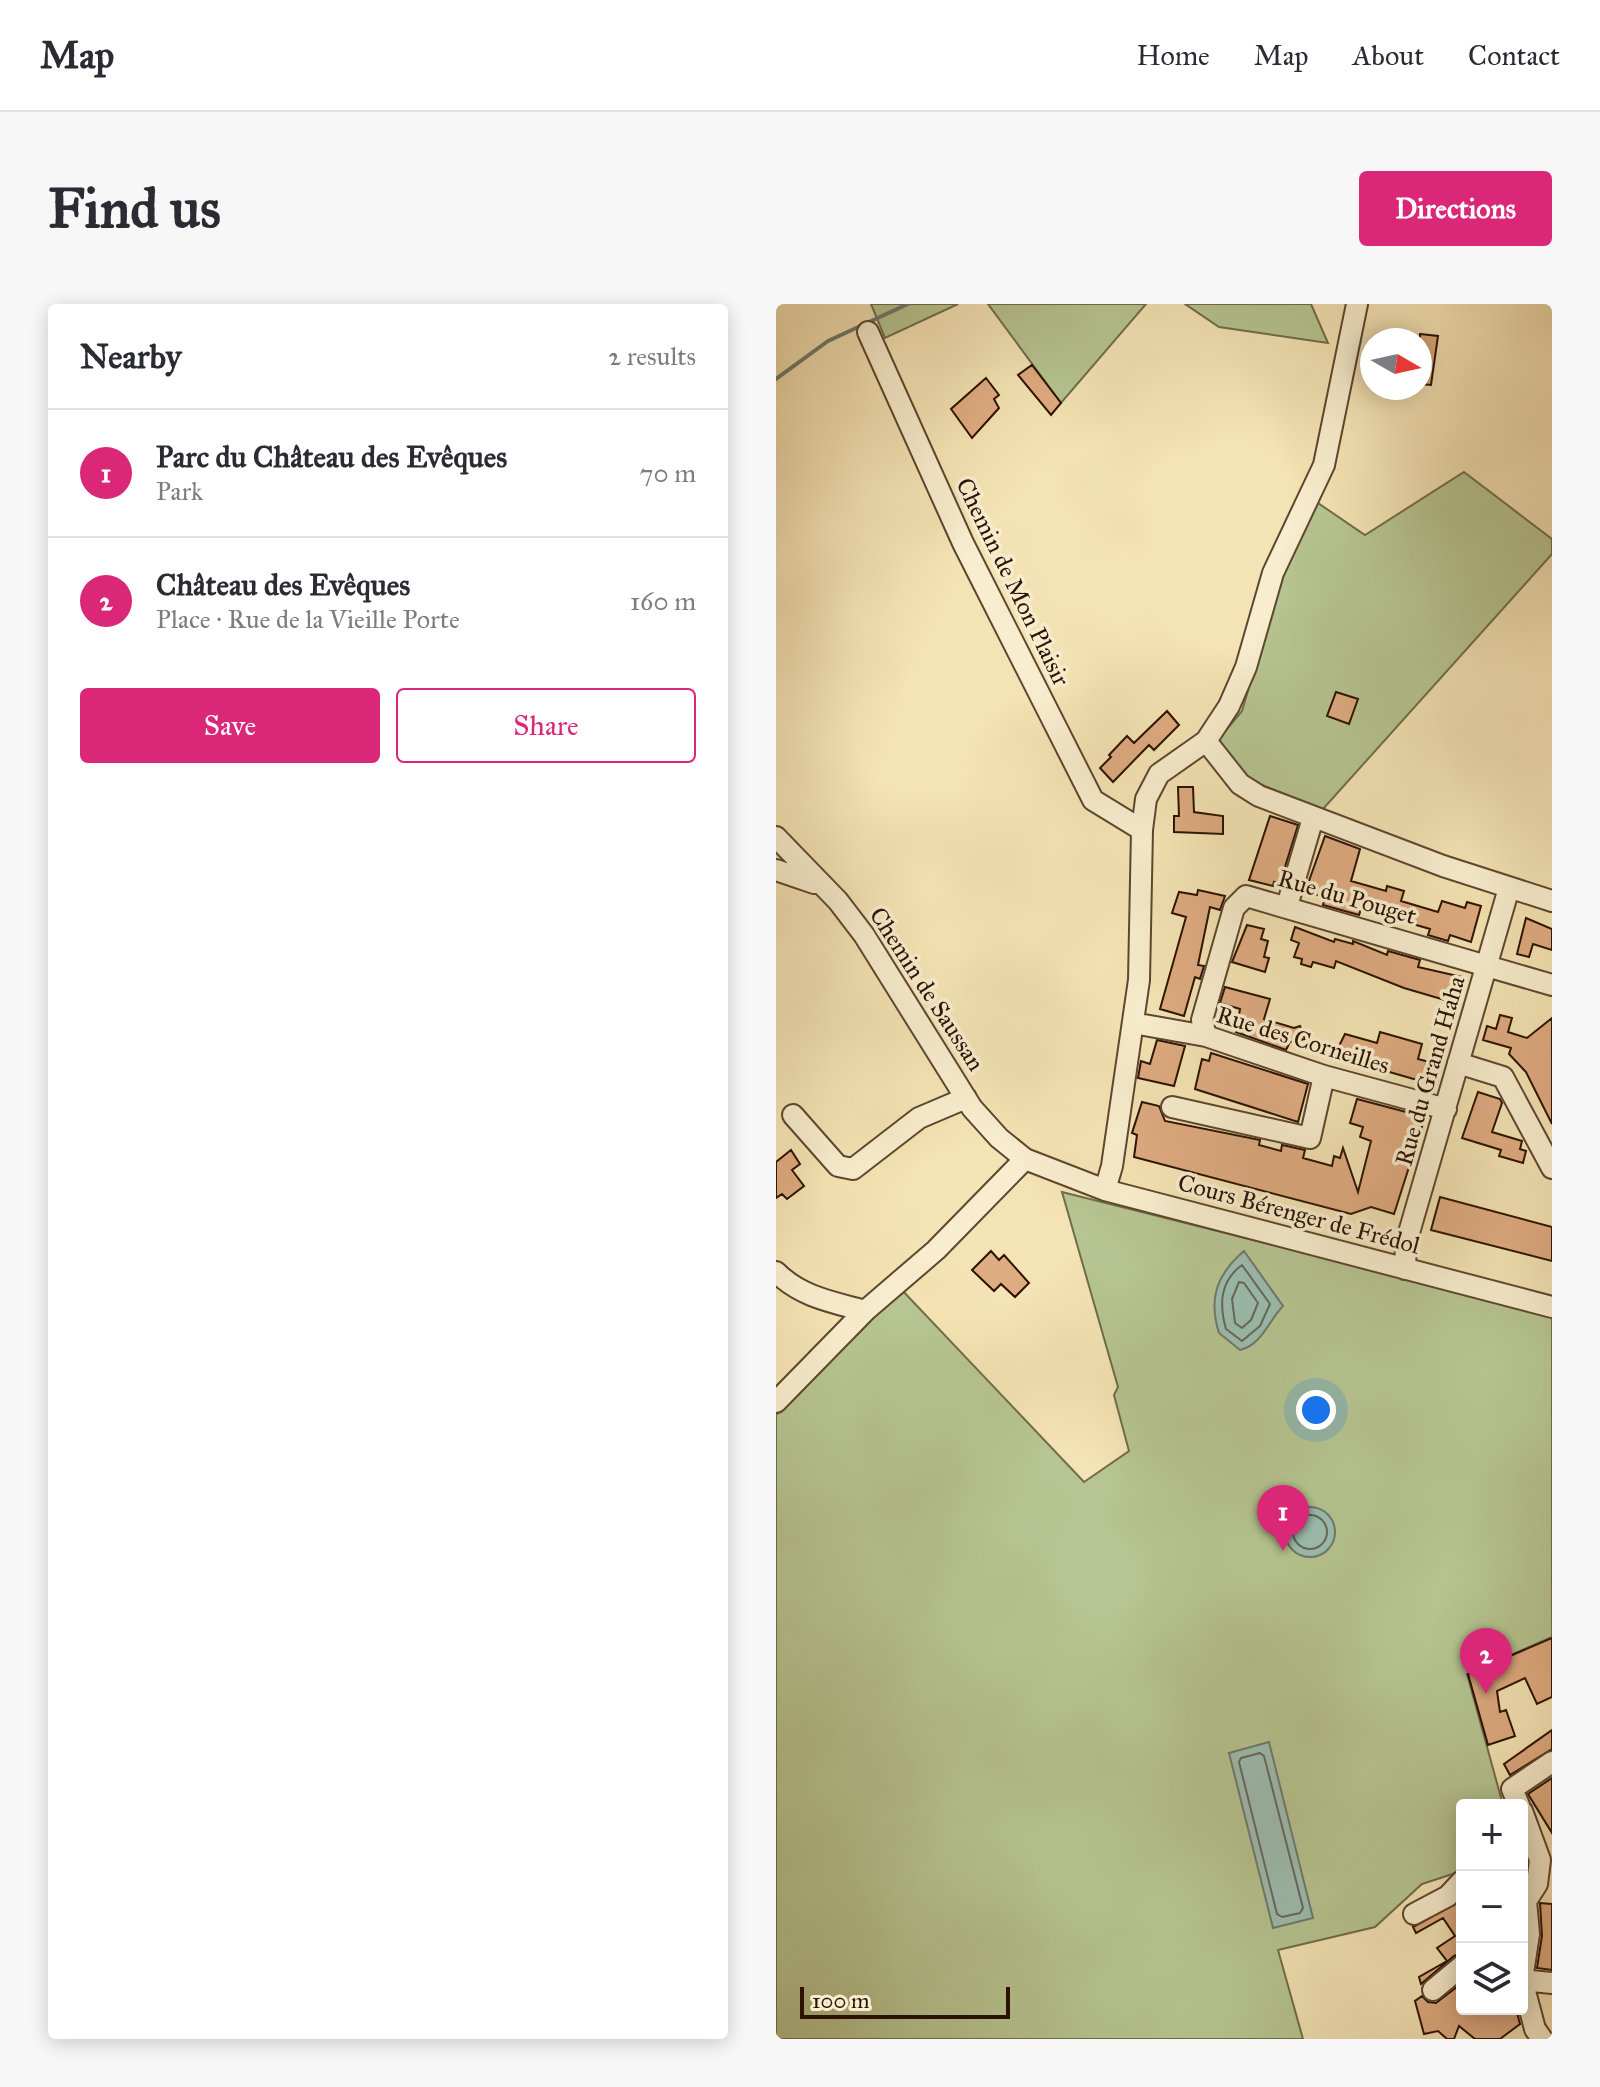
<!DOCTYPE html>
<meta charset="utf-8">
<style>
:root{--surface:#fff;--page:#f7f7f7;--text:#2b2b33;--muted:#7c7c81;--line:#e1e1e2;--accent:#db2777}
body{margin:0;font-family:"IM FELL Great Primer",serif;background:var(--page);color:var(--text)}
.controls{position:absolute;right:24px;bottom:24px;display:grid;overflow:hidden;border-radius:8px;box-shadow:0 4px 20px #0003}
.controls button{width:72px;height:72px;display:grid;place-items:center;padding:0;border:0;border-bottom:2px solid var(--line);background:var(--surface);color:var(--text);font:40px sans-serif}
.compass{position:absolute;left:584px;top:24px;width:72px;height:72px;border-radius:50%;background:var(--surface);box-shadow:0 4px 20px #0003;rotate:99deg}
.scale{position:absolute;left:24px;bottom:20px;width:210px;box-sizing:border-box;padding-left:8px;border:4px solid #2b1203;border-top:0;font-size:22px;line-height:28px;white-space:nowrap;color:#2b1203;-webkit-text-stroke:6px #f8edce;paint-order:stroke}
.you{position:absolute;left:540px;top:1106px;width:28px;height:28px;margin:-20px;border:6px solid #fff;border-radius:50%;background:#1a73e8;box-shadow:0 0 0 12px #1a73e833}
.badge{display:grid;place-items:center;width:52px;height:52px;border-radius:50%;background:var(--accent);color:#fff;font-size:26px;font-weight:700}
.pin{position:absolute;translate:-50% -66px;filter:drop-shadow(0 2px 4px #0008)}
.pin::after{content:'';position:absolute;top:42px;width:28px;height:24px;background:inherit;clip-path:polygon(0 0,100% 0,50% 100%)}
.list{margin:0;padding:0;list-style:none}
h2{display:flex;justify-content:space-between;align-items:center;height:104px;margin:0;padding:0 32px;font-size:34px}
h2 small{font-size:26px;font-weight:400;color:var(--muted)}
.list li{display:grid;grid-template-columns:52px 1fr auto;gap:24px;align-items:center;box-sizing:border-box;height:128px;padding:0 32px;border-top:2px solid var(--line)}
.list b{display:block;font-size:30px;white-space:nowrap}
.list p{margin:0;font-size:26px;white-space:nowrap;color:var(--muted)}
.list em{font-size:26px;font-style:normal;color:var(--muted)}
.actions{display:flex;gap:16px;padding:24px 32px}
.actions a{flex:1;padding:18px 0;border:2px solid var(--accent);border-radius:8px;text-align:center;font-size:28px;color:var(--accent)}
.actions .main{background:var(--accent);color:#fff}
.icon{flex:none;width:44px;height:44px;fill:none;stroke:currentColor;stroke-width:2;stroke-linecap:round;stroke-linejoin:round}
.map{position:relative;flex:none;width:776px;height:1735px;overflow:hidden;border-radius:8px}
header{display:flex;align-items:center;gap:48px;box-sizing:border-box;height:112px;padding:0 40px;background:var(--surface);border-bottom:2px solid var(--line)}
header strong{font-size:38px}
nav{display:flex;gap:44px;margin-inline-start:auto;font-size:28px}
.intro{display:flex;align-items:center;justify-content:space-between;box-sizing:border-box;height:192px;padding:0 48px}
h1{margin:0;font-size:56px}
.button{padding:20px 36px;border-radius:8px;background:var(--accent);color:#fff;font-size:28px;font-weight:700}
main{display:flex;gap:48px;padding:0 48px}
aside{flex:1;background:var(--surface);border-radius:8px;box-shadow:0 4px 20px #0003}
.map>svg:first-child{display:block}
</style>
<header>
<strong>Map</strong>
<nav><a>Home</a><a>Map</a><a>About</a><a>Contact</a></nav>
</header>
<div class="intro"><h1>Find us</h1><a class="button">Directions</a></div>
<main>
<aside>
<h2>Nearby<small>2 results</small></h2>
<ul class="list">
<li><span class="badge">1</span><div><b>Parc du Château des Evêques</b><p>Park</p></div><em>70 m</em></li>
<li><span class="badge">2</span><div><b>Château des Evêques</b><p>Place · Rue de la Vieille Porte</p></div><em>160 m</em></li>
</ul>
<div class="actions"><a class="main">Save</a><a>Share</a></div>
</aside>
<div class="map">
<svg width="776" height="1735" viewBox="0 0 776 1735">
<rect width="100%" height="100%" fill="#f4e3b4"/>
<filter id="stains"><feTurbulence type="fractalNoise" baseFrequency=".0025" numOctaves="4"/><feColorMatrix values="0 0 0 0 .2 0 0 0 0 .09 0 0 0 0 .02 0 0 0 .5 -.17"/></filter>
<radialGradient id="worn" r=".72"><stop offset=".6" stop-color="#630" stop-opacity="0"/><stop offset="1" stop-color="#630" stop-opacity=".3"/></radialGradient>
<path fill="#b6c591" stroke="#706c4a" stroke-width="2" d="M95,0H182L109,34Z
M212,0H370L285,99Z
M409,0H535L552,39L443,23Z
M688,168L776,235V250L547,505L475,477L441,437L466,407L505,274L539,197L589,231Z
M286,888L776,1011V1333L691,1370L727,1501H686V1567L646,1580L599,1623L502,1646L527,1735H0V1111L124,984L308,1178L353,1147L338,1091L342,1083Z"/>
<path fill="#9cbeb2" stroke="#6f796c" stroke-width="2" d="M468,947L507,1002C493,1016 486,1041 464,1046L443,1029C432,994 441,970 468,947Z
M509 1228a25 25 0 1 1 50 0a25 25 0 1 1-50 0Z
M493,1438L537,1614L497,1624L453,1449Z"/>
<g fill="none" stroke-linecap="round" stroke-linejoin="round">
<path stroke="#64685a" stroke-width="2" d="M466,961L494,1000L484,1022L466,1037L450,1025C443,1000 444,977 466,961Z
M463,978L468,979L482,999L475,1016L466,1024L459,1019L456,995Z
M517 1228a17 17 0 1 1 34 0a17 17 0 1 1-34 0Z
M484,1449L488,1452L527,1604L524,1609L506,1613L501,1610L463,1458L465,1454Z"/>
<path stroke="#6f796c" stroke-width="4" d="M0,75L52,37L132,0"/>
</g>
<path fill="#dfab81" stroke="#2b1203" stroke-width="2" d="M644,30L662,32L655,81L644,80Z
M256,61L285,99L275,111L242,71Z
M210,74L223,91L218,95L223,104L196,134L175,105Z
M560,388L582,395L573,420L551,412Z
M391,407L403,421L378,446L373,441L337,478L324,464L335,453L333,451L351,432L358,439Z
M402,483H417L418,508L447,512V530L398,528V512H403Z
M494,512L522,521L504,579L498,578L497,582L473,576Z
M549,532L584,545L575,577L610,587L611,582L628,587L625,597L662,608L666,597L689,604L691,598L705,602L695,638L674,631L672,637L652,631L654,625L585,605L583,611L547,601L549,593L529,588Z
M422,586L449,592L444,606L434,603L422,661L428,662L424,675L419,673L408,712L384,705L410,613L396,609L403,588L421,591Z
M750,614L776,625V646L757,640L753,653L741,650Z
M471,621L488,625L485,635L492,637L488,653L493,654L489,668L456,658Z
M519,623L558,638L559,635L577,640V637L611,651L612,647L644,656L642,663L686,673L679,699L628,684L560,657L558,664L537,658L535,663L525,660L526,655L518,653L523,639L515,636Z
M449,683L494,695L488,715L518,724L524,722L529,735L514,738L510,746L460,728L464,705L444,699Z
M724,711L736,714L732,728L751,734L776,714V820L750,768L733,750L735,744L707,736L711,722L720,725Z
M604,728L646,740L642,755L661,760L655,780L558,752L569,730L601,739Z
M381,736L409,742L398,782L362,774L365,757L374,760Z
M435,749L532,780L522,818L419,785L426,755L433,757Z
M702,788L724,795L726,799L716,828L746,837L744,845L750,847L747,859L723,852L725,846L686,834Z
M581,795L649,813L618,910L595,903L575,910L358,853L361,831L356,829L366,798L383,802L389,817L484,836L483,841L505,847L506,841L529,846L527,854L556,862L558,852L564,854L567,844L582,888L595,837L584,833L587,823L574,819Z
M15,846L24,860L16,866L28,882L11,895L6,890L0,894V858Z
M664,893L776,923V957L655,926Z
M215,947L223,956L228,951L253,979L239,993L225,980L218,987L196,966Z
M776,1334V1393L761,1400L749,1374L721,1387L724,1408L730,1406L739,1432L712,1441L692,1370Z
M776,1426V1445L734,1471L728,1460Z
M776,1474V1529L752,1490Z
M686,1596V1649L678,1652L645,1680L643,1673L671,1657L661,1644L679,1632L667,1614L640,1629L637,1623Z
M764,1599L776,1600V1666L761,1664L766,1632Z
M686,1679V1705H740L744,1720L724,1735H699L683,1722L678,1735H671L662,1727L648,1730L639,1697L646,1692L652,1698L660,1699Z"/>
<g fill="none" stroke-linecap="round" stroke-linejoin="round">
<g stroke="#5d462f" stroke-width="24">
<path id="minor" d="M92,28L187,239L317,496L366,526
M430,437L464,480L483,492L667,562L776,597
M0,533L62,597L88,631L196,804L223,834L249,855L329,886L776,1003
M0,566L38,579
M511,602L537,514
M368,721L430,732L548,772L670,805
M430,732L426,716L458,604L470,592L776,681
M682,759L727,773L776,864
M396,803L534,834L548,772
M17,811L62,862L77,865L143,814L190,794
M329,886L336,862L363,676L366,526L370,495L383,470L430,437L453,402L470,363L497,269L548,161L581,0
M629,965L630,939L733,584
M0,968C25,993 56,998 89,1007
M0,1098L89,1007L160,946L249,855
M743,1501L736,1485L776,1458
M746,1507L764,1556L761,1580L750,1597L753,1630L746,1676L759,1725L766,1735
M638,1610L672,1592L686,1577
M746,1676L776,1679
M657,1686L686,1662"/>
</g>
<use href="#minor" stroke="#f8edce" stroke-width="20"/>
</g>
<g text-anchor="middle" dominant-baseline="central" stroke-width="7" stroke-linejoin="round" paint-order="stroke">
<g font-size="24" fill="#2b1203" stroke="#f8edce">
<text transform="translate(237 278) rotate(64)">Chemin de Mon Plaisir</text>
<text transform="translate(571 593) rotate(16)">Rue du Pouget</text>
<text transform="translate(151 685) rotate(57)">Chemin de Saussan</text>
<text transform="translate(527 736) rotate(17)">Rue des Corneilles</text>
<text transform="translate(654 767) rotate(-74)">Rue du Grand Haha</text>
<text transform="translate(523 910) rotate(15)">Cours Bérenger de Frédol</text>
</g>
</g>
<rect width="100%" height="100%" filter="url(#stains)"/>
<rect width="100%" height="100%" fill="url(#worn)"/>
</svg>
<div class="controls">
<button>+</button>
<button>−</button>
<button><svg class="icon" aria-label="layers" viewBox="0 0 24 24"><path d="M12 4l9 5-9 5-9-5zM3 14l9 5 9-5"/></svg></button>
</div>
<svg class="compass" viewBox="-18 -18 36 36"><path d="M0-13l5 13h-10z" fill="#e53935"/><path d="M0 13l5-13h-10z" fill="#7c7c81"/></svg>
<div class="scale">100 m</div>
<div class="you"></div>
<div class="pin badge" style="left:507px;top:1247px">1</div>
<div class="pin badge" style="left:710px;top:1390px">2</div>
</div>
</main>
